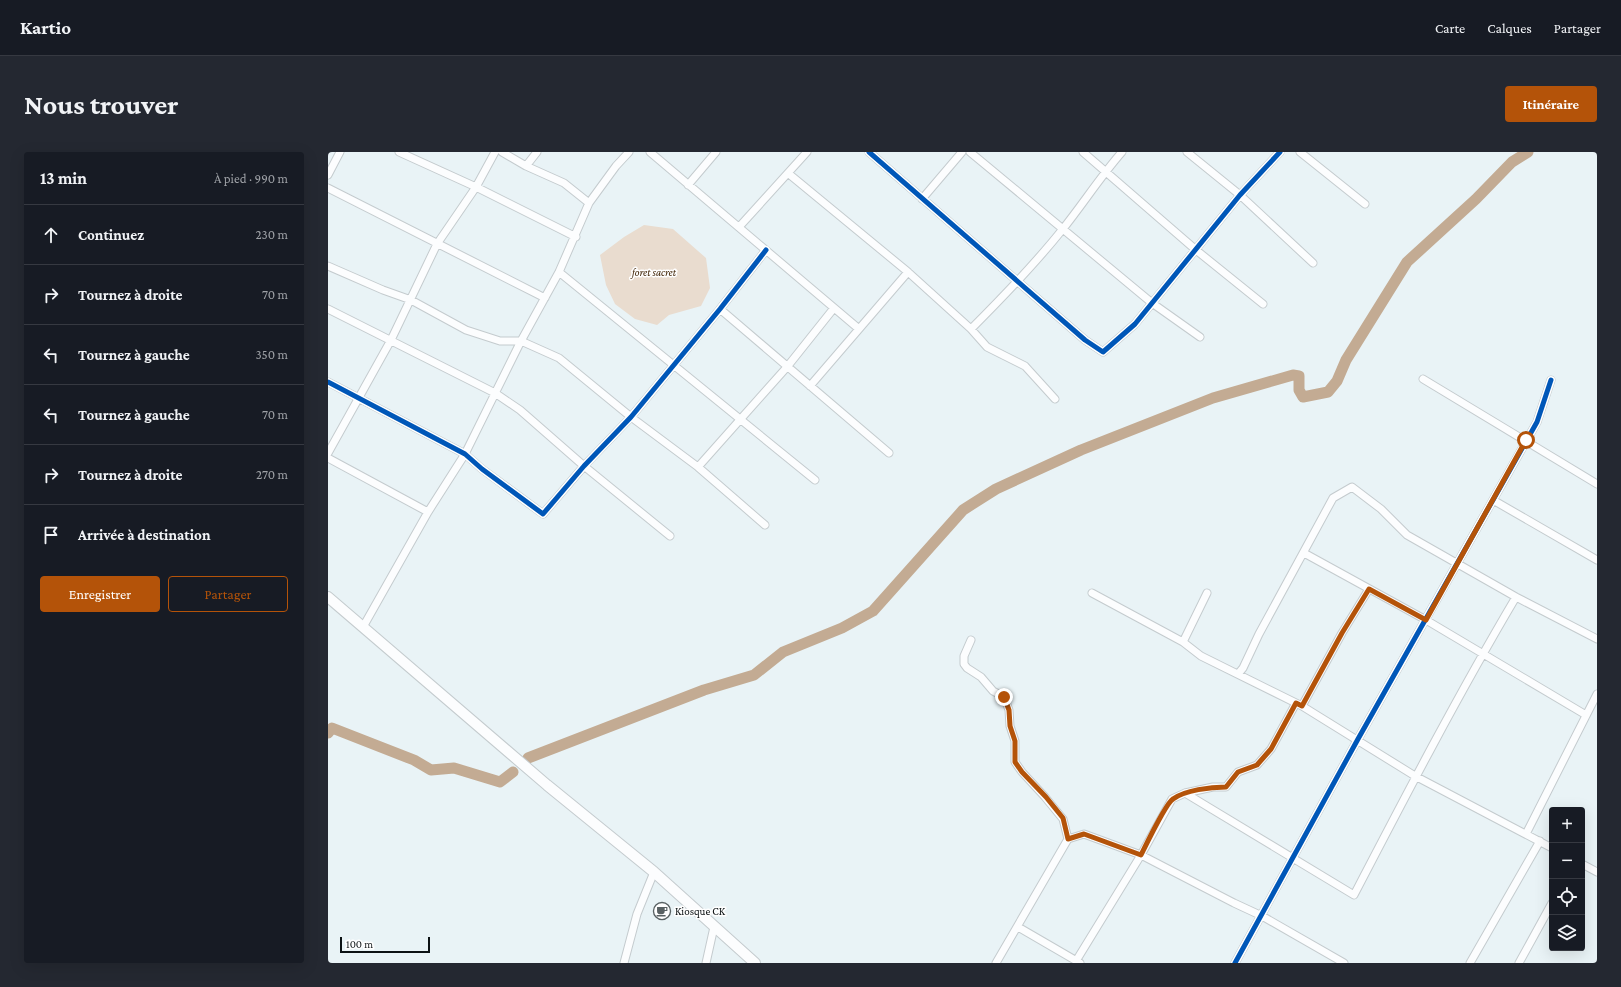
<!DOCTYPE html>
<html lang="fr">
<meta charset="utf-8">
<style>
:root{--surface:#171b24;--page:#242831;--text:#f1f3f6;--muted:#9ea1a6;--line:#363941;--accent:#b45309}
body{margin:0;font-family:"Crimson Pro",serif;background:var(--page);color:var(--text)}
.controls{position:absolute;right:12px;bottom:12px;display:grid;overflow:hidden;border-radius:4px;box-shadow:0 4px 16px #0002}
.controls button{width:36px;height:36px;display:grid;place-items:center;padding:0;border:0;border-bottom:1px solid var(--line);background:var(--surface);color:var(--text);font:20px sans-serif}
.scale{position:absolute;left:12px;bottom:10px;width:90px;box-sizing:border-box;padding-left:4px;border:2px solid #0c1214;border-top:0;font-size:11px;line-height:14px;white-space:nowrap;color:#0c1214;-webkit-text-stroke:3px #fff;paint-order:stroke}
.stop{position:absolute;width:12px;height:12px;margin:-9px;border:3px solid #b45309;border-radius:50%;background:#fff}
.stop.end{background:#b45309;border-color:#fff;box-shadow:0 1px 4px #0008}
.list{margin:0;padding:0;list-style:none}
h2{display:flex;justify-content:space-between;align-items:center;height:52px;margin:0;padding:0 16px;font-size:17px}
h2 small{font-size:13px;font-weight:400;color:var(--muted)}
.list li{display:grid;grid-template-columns:26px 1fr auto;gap:12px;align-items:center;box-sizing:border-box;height:60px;padding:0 16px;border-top:1px solid var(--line)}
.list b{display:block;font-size:15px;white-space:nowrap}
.list em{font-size:13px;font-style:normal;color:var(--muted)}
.actions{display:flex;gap:8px;padding:12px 16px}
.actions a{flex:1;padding:9px 0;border:1px solid var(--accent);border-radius:4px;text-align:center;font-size:14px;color:var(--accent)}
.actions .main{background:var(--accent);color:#fff}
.icon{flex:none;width:22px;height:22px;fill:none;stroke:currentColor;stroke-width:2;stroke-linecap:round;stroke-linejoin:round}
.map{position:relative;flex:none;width:1269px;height:811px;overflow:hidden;border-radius:4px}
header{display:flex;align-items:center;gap:24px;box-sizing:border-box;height:56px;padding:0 20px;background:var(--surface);border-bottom:1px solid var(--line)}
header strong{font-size:19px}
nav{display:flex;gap:22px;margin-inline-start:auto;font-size:14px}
.intro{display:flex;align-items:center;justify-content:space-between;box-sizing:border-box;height:96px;padding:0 24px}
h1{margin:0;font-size:28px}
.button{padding:10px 18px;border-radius:4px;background:var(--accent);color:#fff;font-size:14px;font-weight:700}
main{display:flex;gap:24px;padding:0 24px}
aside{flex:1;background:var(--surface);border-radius:4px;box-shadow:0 4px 16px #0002}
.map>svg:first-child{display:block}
</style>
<header>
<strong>Kartio</strong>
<nav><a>Carte</a><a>Calques</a><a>Partager</a></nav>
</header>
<div class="intro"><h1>Nous trouver</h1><a class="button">Itinéraire</a></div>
<main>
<aside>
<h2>13 min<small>À pied · 990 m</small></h2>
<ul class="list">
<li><svg class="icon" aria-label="ahead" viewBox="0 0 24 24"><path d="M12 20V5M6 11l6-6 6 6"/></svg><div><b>Continuez</b></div><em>230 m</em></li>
<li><svg class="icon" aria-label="right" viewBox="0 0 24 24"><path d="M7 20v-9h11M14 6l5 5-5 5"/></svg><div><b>Tournez à droite</b></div><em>70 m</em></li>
<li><svg class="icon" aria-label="left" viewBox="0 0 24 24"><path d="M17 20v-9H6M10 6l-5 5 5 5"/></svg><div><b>Tournez à gauche</b></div><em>350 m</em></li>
<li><svg class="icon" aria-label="left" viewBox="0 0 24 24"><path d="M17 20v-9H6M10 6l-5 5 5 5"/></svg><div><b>Tournez à gauche</b></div><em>70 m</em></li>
<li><svg class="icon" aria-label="right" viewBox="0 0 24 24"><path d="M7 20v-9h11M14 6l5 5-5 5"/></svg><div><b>Tournez à droite</b></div><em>270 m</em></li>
<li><svg class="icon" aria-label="arrive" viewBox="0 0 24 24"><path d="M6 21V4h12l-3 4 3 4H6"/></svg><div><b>Arrivée à destination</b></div></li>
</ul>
<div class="actions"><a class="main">Enregistrer</a><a>Partager</a></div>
</aside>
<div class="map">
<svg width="1269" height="811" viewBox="0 0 1269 811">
<rect width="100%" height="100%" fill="#e9f3f6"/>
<path fill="#e9dccf" d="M316,73L345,77L378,106L382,136L373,154L341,163L329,173L307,167L287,152L278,133L272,103L296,85Z"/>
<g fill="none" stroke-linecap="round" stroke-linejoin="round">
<path stroke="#c3ab93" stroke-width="11" d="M0,581L4,576L86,608L103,618L126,616L172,630L185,620
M200,606L376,538L426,523L455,500L514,476L545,459L635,358L668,337L753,298L885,246L965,223L971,224V238L975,245L1000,240L1009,229L1018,208L1079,110L1148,47L1184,10L1200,0"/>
<g stroke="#c4cbce" stroke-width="9">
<path id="minor" d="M71,0L148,35L248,85
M174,0L198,14L236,31L261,51
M322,0L531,177
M541,0L757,188L775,200L807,172L912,43L952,0
M642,0L824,151L872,185
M755,0L868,98L935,152
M859,0L912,43L985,111
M972,0L1037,52
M198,14L209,0
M461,22L580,120L643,177L659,195L697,214L727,247
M0,23L12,0
M360,33L388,0
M0,36L217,146
M594,47L634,0
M411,75L479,0
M0,114L55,138L83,148L138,178L172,189H193L231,206L303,265L370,315L437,373
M231,120L487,328
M0,157L167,241L192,258L256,314L342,384
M392,157L561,301
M643,177C675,145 706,113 734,78C755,52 772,25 794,0
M1095,227L1269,332
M0,230L137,302L154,317L215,362L256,314L303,265L392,157L438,98
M482,234L580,120
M0,301L63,188L109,92L148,35L167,0
M0,306L100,360
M370,315L459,215L506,156
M1165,348L1269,408
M976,401L1098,468L1258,563
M764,441L855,490L873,504L974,554L1087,624L1224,696
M35,475L100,360L137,302L193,189L231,120L261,51L288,14L301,0
M643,488L636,504V512L639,516L653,525L665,539L676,545L681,558L682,574L687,589V610L694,620L717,645L735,667L740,687
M855,490L879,441
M910,522L915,516L931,482L1005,346L1024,335L1053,357L1079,383L1188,445L1269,487
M974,554L1014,481L1041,437
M857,641L1026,743C1078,643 1130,543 1188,445
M1198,682L1269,542
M1254,712L1269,720
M690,775L752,811
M748,809L813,703L844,647L857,641L885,635H898L910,620L929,613L943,597L968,551
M296,811L309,762L326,720
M378,811L386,775
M668,811L740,687L756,682L813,703L906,751L934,764L1016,811
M907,811L1030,587L1209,270L1223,228
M1142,811L1212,689
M1191,811L1224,751"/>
</g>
<g stroke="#c4cbce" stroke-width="12">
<path id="secondary" d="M0,445L219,633L326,720L427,811"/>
</g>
<use href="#minor" stroke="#fcfdfe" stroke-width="7"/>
<use href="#secondary" stroke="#fcfdfe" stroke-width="10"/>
<g stroke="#fff" stroke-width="8">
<path id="cycleway" d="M541,0L757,188L775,200L807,172L912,43L952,0
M0,230L137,302L154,317L215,362L256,314L303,265L392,157L438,98
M907,811L1030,587L1209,270L1223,228"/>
</g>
<use href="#cycleway" stroke="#0057b8" stroke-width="5"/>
</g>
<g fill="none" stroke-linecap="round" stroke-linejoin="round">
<path stroke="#b45309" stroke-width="5" d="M676,545L681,558L682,574L687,589V610L694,620L718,645L735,666L740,687L756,682L813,703C818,693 838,651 845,647C857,638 883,635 898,635L910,620L929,613L943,597L968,551L974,554L1014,481L1041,437L1098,468L1198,288"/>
</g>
<defs>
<g id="cafe-ring" transform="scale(0.9)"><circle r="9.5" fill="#fff" stroke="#596163" stroke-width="1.5"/><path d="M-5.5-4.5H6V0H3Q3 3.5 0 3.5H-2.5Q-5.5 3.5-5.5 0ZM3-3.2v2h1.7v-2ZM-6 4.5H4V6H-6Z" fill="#596163"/></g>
</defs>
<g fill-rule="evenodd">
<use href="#cafe-ring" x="334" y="759"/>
</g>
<g text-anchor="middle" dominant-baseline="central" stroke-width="3" stroke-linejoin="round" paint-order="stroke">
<g font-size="11" font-style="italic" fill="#412507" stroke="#fff">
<text x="326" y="120">foret sacret</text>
</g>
<g font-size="11" fill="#0c1214" stroke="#fff" text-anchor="start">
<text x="347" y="759">Kiosque CK</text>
</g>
</g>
</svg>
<div class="controls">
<button>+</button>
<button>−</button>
<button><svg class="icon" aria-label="locate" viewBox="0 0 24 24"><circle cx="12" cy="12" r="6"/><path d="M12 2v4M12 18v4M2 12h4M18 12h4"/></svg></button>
<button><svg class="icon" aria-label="layers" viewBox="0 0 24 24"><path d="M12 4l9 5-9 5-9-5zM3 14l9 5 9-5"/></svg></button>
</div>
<div class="scale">100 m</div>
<div class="stop" style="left:1198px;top:288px"></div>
<div class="stop end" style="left:676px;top:545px"></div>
</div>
</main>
